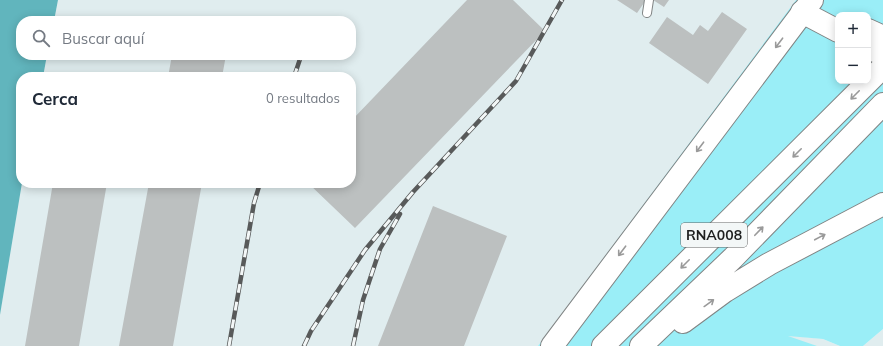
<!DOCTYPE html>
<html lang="es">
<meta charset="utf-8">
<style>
:root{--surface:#fff;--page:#f6f6f7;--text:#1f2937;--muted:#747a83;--line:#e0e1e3}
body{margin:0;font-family:Mulish,sans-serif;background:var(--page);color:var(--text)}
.controls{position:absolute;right:12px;top:12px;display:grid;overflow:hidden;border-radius:8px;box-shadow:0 2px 10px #0003}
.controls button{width:36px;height:36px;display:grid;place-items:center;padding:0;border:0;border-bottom:1px solid var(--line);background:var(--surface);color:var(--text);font:20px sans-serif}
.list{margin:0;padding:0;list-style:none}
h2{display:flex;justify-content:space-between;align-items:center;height:52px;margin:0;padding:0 16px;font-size:17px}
h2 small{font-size:13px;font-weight:400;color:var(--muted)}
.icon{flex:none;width:22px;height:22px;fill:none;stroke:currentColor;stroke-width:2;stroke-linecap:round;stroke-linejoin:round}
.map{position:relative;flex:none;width:883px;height:346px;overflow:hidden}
.search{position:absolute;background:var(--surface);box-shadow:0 2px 10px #0003;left:16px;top:16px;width:340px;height:44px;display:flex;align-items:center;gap:10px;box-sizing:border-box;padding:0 14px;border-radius:16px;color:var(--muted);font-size:15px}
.panel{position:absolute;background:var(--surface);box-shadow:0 2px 10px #0003;left:16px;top:72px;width:340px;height:116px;border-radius:16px}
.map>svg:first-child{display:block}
</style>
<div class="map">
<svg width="883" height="346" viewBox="0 0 883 346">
<rect width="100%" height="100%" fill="#f3f7f7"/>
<path fill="#e0edef" d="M58,0H796L538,346H0V315L22,183H351V77H43L47,55H351V21H54Z
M883,329V346H863Z
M786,335L823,339L840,346H751Z"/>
<path fill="#9aeef7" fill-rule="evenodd" d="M796,0H883V329L863,346H840L823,339L788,336L817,346H538ZM838,15H868V81H838Z"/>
<path fill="#61b5bd" d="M0,0H58L54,21H21V55H47L43,77H21V183H22L0,315Z"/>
<path fill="#bcc0c0" d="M467,0H513L545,31L355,228L308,183H351V121Z
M617,0H646L637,13Z
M653,0H669L664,7Z
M722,12L747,29L708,84L649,43L667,17L693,35L700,25L708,31Z
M172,55H226L222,77H168Z
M53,183H107L79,346H25Z
M149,183H202L173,346H119Z
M433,206L507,236L464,346H378Z"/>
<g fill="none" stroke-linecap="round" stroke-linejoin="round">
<g stroke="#808484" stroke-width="10">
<path id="service" d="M647,13L649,0"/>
</g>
<g stroke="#808484" stroke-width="24">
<path id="primary" d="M802,12L838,31
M868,30L883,37
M868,47L883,55"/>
</g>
<g stroke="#808484" stroke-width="24">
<path id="motorway" d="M683,322L725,291L769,264L883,204
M552,346L812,0
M603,346L883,67
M641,346L733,258L883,104"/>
</g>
<use href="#service" stroke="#fff" stroke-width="8"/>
<use href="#primary" stroke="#fff" stroke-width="22"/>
<use href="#motorway" stroke="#fff" stroke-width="22"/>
<g stroke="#585a5a" stroke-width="4.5">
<path id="rail" d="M294,77L301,56
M229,346L254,203L260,183
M304,346L311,331L365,250L413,192L516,81L562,0
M353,346L363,300L380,249L400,214"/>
</g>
<use href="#rail" stroke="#f3f7f7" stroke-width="3" stroke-dasharray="9" stroke-linecap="butt"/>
</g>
<defs><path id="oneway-shaft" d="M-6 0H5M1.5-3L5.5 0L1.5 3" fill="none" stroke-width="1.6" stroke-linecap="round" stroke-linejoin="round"/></defs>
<g stroke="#9a9a9a">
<use href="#oneway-shaft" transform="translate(779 43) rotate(127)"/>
<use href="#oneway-shaft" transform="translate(855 95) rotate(135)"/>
<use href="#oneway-shaft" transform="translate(700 147) rotate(127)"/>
<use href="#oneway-shaft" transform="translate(797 153) rotate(135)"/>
<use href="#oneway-shaft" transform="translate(759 231) rotate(-46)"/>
<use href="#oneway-shaft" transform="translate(820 237) rotate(-28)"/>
<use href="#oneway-shaft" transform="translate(622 251) rotate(127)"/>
<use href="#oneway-shaft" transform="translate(685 264) rotate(135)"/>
<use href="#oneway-shaft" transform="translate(709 303) rotate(-36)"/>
</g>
<g text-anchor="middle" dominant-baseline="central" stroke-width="3" stroke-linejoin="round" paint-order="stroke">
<rect fill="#f3f7f7" stroke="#5e6060" stroke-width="1" x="681" y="223" width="66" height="24" rx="3"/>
<g font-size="14" font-weight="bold" fill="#1e1f1f">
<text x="714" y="235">RNA008</text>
</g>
</g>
</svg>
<div class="controls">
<button>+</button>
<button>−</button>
</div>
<div class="search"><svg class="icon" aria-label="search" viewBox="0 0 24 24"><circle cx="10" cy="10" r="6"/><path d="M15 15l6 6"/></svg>Buscar aquí</div>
<section class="panel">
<h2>Cerca<small>0 resultados</small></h2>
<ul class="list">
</ul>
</section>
</div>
